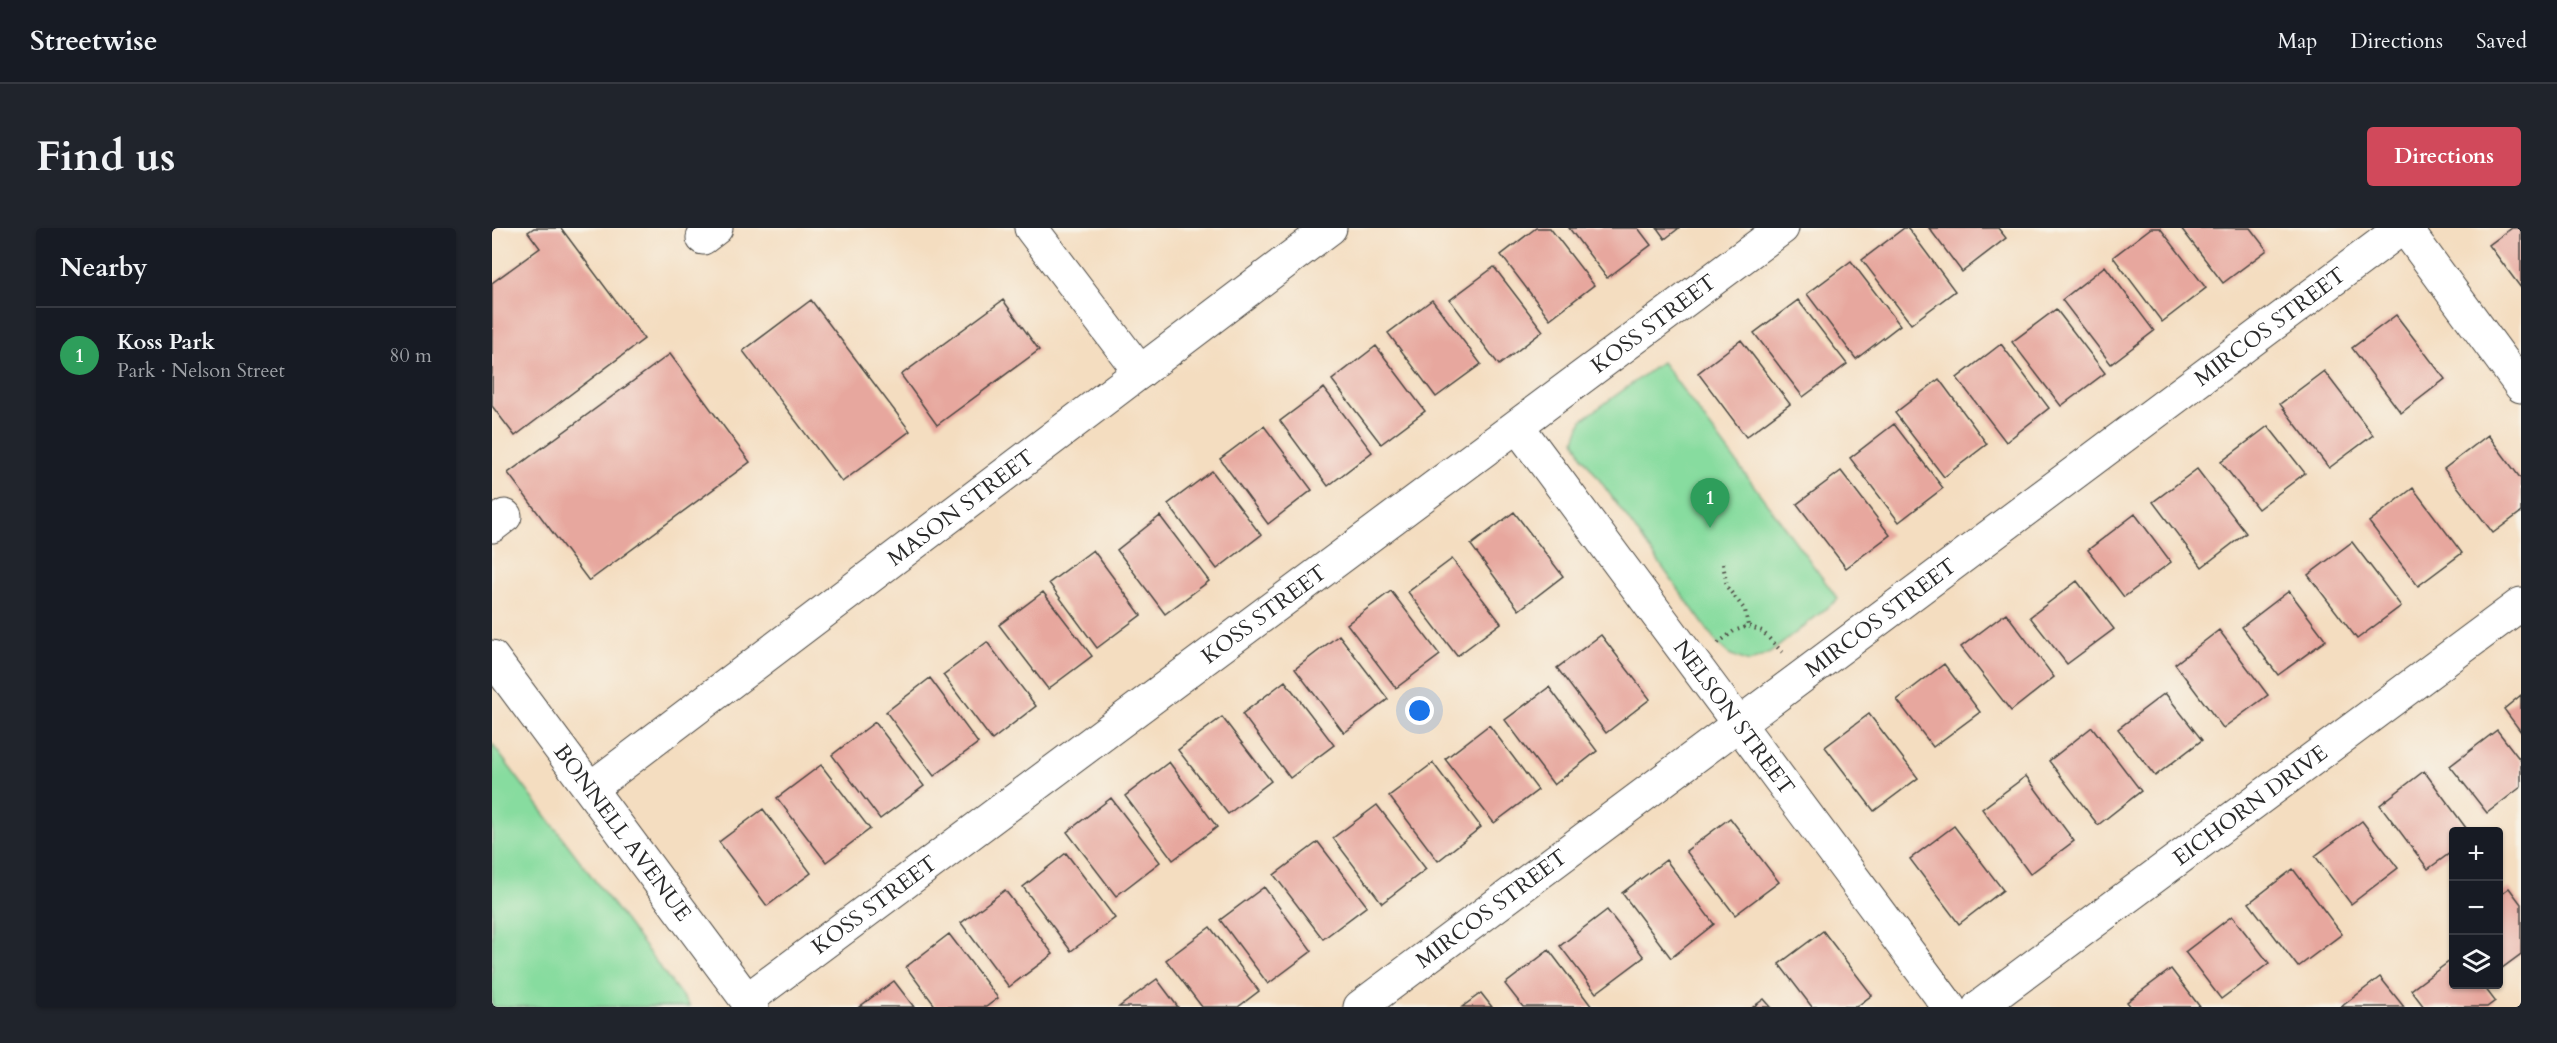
<!DOCTYPE html>
<meta charset="utf-8">
<style>
:root{--surface:#171b24;--page:#20242c;--text:#f1f3f6;--muted:#9ea1a6;--line:#363941;--accent:#d1495b}
body{margin:0;font-family:Cardo,serif;background:var(--page);color:var(--text)}
.controls{position:absolute;right:18px;bottom:18px;display:grid;overflow:hidden;border-radius:6px;box-shadow:0 2px 4px #0004}
.controls button{width:54px;height:54px;display:grid;place-items:center;padding:0;border:0;border-bottom:2px solid var(--line);background:var(--surface);color:var(--text);font:30px sans-serif}
.you{position:absolute;left:928px;top:483px;width:21px;height:21px;margin:-15px;border:4px solid #fff;border-radius:50%;background:#1a73e8;box-shadow:0 0 0 9px #1a73e833}
.badge{display:grid;place-items:center;width:39px;height:39px;border-radius:50%;background:var(--accent);color:#fff;font-size:20px;font-weight:700}
.pin{position:absolute;translate:-50% -50px;filter:drop-shadow(0 2px 3px #0008)}
.pin::after{content:'';position:absolute;top:32px;width:21px;height:18px;background:inherit;clip-path:polygon(0 0,100% 0,50% 100%)}
.list{margin:0;padding:0;list-style:none}
h2{display:flex;justify-content:space-between;align-items:center;height:78px;margin:0;padding:0 24px;font-size:26px}
h2 small{font-size:20px;font-weight:400;color:var(--muted)}
.list li{display:grid;grid-template-columns:39px 1fr auto;gap:18px;align-items:center;box-sizing:border-box;height:96px;padding:0 24px;border-top:2px solid var(--line)}
.list b{display:block;font-size:22px;white-space:nowrap}
.list p{margin:0;font-size:20px;white-space:nowrap;color:var(--muted)}
.list em{font-size:20px;font-style:normal;color:var(--muted)}
.icon{flex:none;width:33px;height:33px;fill:none;stroke:currentColor;stroke-width:2;stroke-linecap:round;stroke-linejoin:round}
.map{position:relative;flex:none;width:2029px;height:779px;overflow:hidden;border-radius:6px}
header{display:flex;align-items:center;gap:36px;box-sizing:border-box;height:84px;padding:0 30px;background:var(--surface);border-bottom:2px solid var(--line)}
header strong{font-size:28px}
nav{display:flex;gap:33px;margin-inline-start:auto;font-size:21px}
.intro{display:flex;align-items:center;justify-content:space-between;box-sizing:border-box;height:144px;padding:0 36px}
h1{margin:0;font-size:42px}
.button{padding:15px 27px;border-radius:6px;background:var(--accent);color:#fff;font-size:21px;font-weight:700}
main{display:flex;gap:36px;padding:0 36px}
aside{flex:1;background:var(--surface);border-radius:6px;box-shadow:0 2px 4px #0004}
.map>svg:first-child{display:block}
</style>
<header>
<strong>Streetwise</strong>
<nav><a>Map</a><a>Directions</a><a>Saved</a></nav>
</header>
<div class="intro"><h1>Find us</h1><a class="button">Directions</a></div>
<main>
<aside>
<h2>Nearby<small></small></h2>
<ul class="list">
<li><span class="badge" style="background:#2e9e5b">1</span><div><b>Koss Park</b><p>Park · Nelson Street</p></div><em>80 m</em></li>
</ul>
</aside>
<div class="map">
<svg width="2029" height="779" viewBox="0 0 2029 779">
<rect width="100%" height="100%" fill="#f7f3e8"/>
<filter id="ink" filterUnits="userSpaceOnUse"><feTurbulence type="fractalNoise" baseFrequency=".0167" numOctaves="2"/><feDisplacementMap in="SourceGraphic" scale="12" xChannelSelector="R" yChannelSelector="G"/><feConvolveMatrix kernelMatrix="1 2 1 2 8 2 1 2 1" color-interpolation-filters="sRGB"/></filter>
<filter id="wash" filterUnits="userSpaceOnUse"><feTurbulence type="fractalNoise" baseFrequency=".008" numOctaves="4" result="noise"/><feDisplacementMap in="SourceGraphic" scale="24" xChannelSelector="R" yChannelSelector="G"/><feGaussianBlur stdDeviation="1.35" result="paint"/><feColorMatrix in="noise" values="0 0 0 0 0 0 0 0 0 0 0 0 0 0 0 0 0 1.4 0 .05"/><feComposite in="paint" operator="in"/></filter>
<g filter="url(#wash)">
<rect width="100%" height="100%" fill="#f4ddc0"/>
<path fill="#87dc9f" stroke="#598465" stroke-width="1.5" d="M1170,134L1346,371L1278,425L1257,434L1237,426L1225,415L1091,229L1083,212L1090,192Z
M0,516L198,779H0Z"/>
<g id="blocks">
<path fill="#e7a79e" d="M42,0H69L152,111L23,208L0,178V55L48,20L36,4Z
M1044,0H1058L1102,57L1058,91L1009,27Z
M1077,0H1146L1159,17L1115,50Z
M1165,0H1187L1173,11Z
M1412,0H1416L1463,63L1419,96L1370,32Z
M1437,0H1506L1514,10L1470,44Z
M1659,0H1668L1714,60L1670,94L1621,29Z
M1689,0H1758L1775,22L1731,55Z
M2020,0H2029V60L1997,17Z
M1359,33L1408,97L1364,131L1315,66Z
M1613,38L1662,103L1619,136L1570,72Z
M1002,39L1051,103L1007,137L958,72Z
M319,72L418,203L350,254L251,123Z
M511,72L547,122L445,197L409,147Z
M940,72L989,136L944,169L896,105Z
M1306,72L1355,136L1311,169L1262,105Z
M1564,81L1613,145L1569,178L1520,114Z
M1904,87L1953,151L1909,185L1860,120Z
M1249,112L1298,176L1254,209L1206,145Z
M1509,116L1557,180L1514,214L1465,150Z
M884,118L933,183L889,216L840,152Z
M178,126L258,234L97,353L16,245Z
M1832,143L1881,207L1837,240L1788,176Z
M1447,151L1495,216L1452,249L1403,185Z
M832,160L880,224L836,258L788,193Z
M1402,196L1451,260L1407,294L1358,230Z
M772,198L820,262L776,296L728,231Z
M1776,198L1813,245L1766,281L1729,234Z
M1996,207L2029,251V284L2001,305L1952,241Z
M1705,241L1754,305L1710,339L1661,274Z
M720,243L769,307L725,341L676,276Z
M1349,243L1398,307L1354,340L1305,276Z
M1921,260L1970,325L1926,358L1877,294Z
M1022,284L1071,348L1027,382L979,317Z
M1643,286L1679,334L1632,369L1596,322Z
M668,288L717,353L673,386L625,322Z
M1860,314L1909,378L1865,411L1816,347Z
M601,322L649,387L605,420L557,355Z
M960,331L1009,395L965,428L916,364Z
M1585,353L1622,401L1575,436L1538,389Z
M899,363L948,427L904,460L855,396Z
M1797,363L1834,412L1786,447L1750,399Z
M551,364L600,428L556,461L507,397Z
M1514,385L1562,449L1519,483L1469,419Z
M1727,402L1776,467L1731,500L1683,436Z
M847,407L896,471L852,505L803,441Z
M1109,407L1158,471L1114,505L1065,440Z
M495,414L544,478L500,512L451,447Z
M1452,436L1488,484L1441,519L1405,472Z
M438,450L486,515L442,548L394,484Z
M793,453L842,517L798,550L750,486Z
M1057,459L1105,523L1062,557L1013,492Z
M1673,465L1710,512L1663,548L1626,501Z
M2029,467V504L2012,481Z
M1377,486L1426,550L1382,583L1333,519Z
M730,489L779,553L736,586L686,522Z
M383,494L432,558L388,591L340,527Z
M997,497L1046,562L1002,595L953,531Z
M1600,499L1649,563L1606,597L1557,533Z
M2005,502L2029,533V559L1995,585L1958,538Z
M677,534L725,599L681,632L633,568Z
M941,535L989,599L946,633L897,568Z
M329,537L378,601L334,634L285,570Z
M1932,543L1977,604H1962V622L1936,641L1888,577Z
M1534,548L1582,613L1538,646L1490,581Z
M619,570L668,634L624,668L575,604Z
M885,577L934,641L890,675L841,610Z
M271,581L319,645L275,678L227,614Z
M1238,590L1287,654L1243,687L1194,623Z
M1870,593L1906,640L1859,676L1823,628Z
M1462,598L1511,662L1467,696L1418,631Z
M826,614L875,678L831,711L782,647Z
M574,625L623,690L579,723L531,659Z
M1174,632L1222,696L1179,730L1130,665Z
M1801,641L1850,706L1806,739L1757,675Z
M772,659L820,723L776,756L728,692Z
M2017,660L2029,676V726L2006,743V668Z
M513,662L561,726L517,759L469,695Z
M1115,682L1152,729L1104,765L1068,718Z
M1740,688L1777,735L1729,771L1693,724Z
M718,699L767,763L746,779H710L674,732Z
M1331,703L1380,767L1364,779H1320L1287,736Z
M457,706L506,770L494,779H444L414,739Z
M1057,722L1100,779H1031L1013,756Z
M1962,730V756H1990L2003,773L1995,779H1932L1919,762Z
M1679,741L1708,779H1639L1635,774Z
M1888,749L1912,779H1849Z
M665,751L686,779H627Z
M402,753L422,779H367Z
M989,765L1000,779H970Z
M1272,771L1279,779H1261Z"/>
</g>
</g>
<g filter="url(#ink)">
<use href="#blocks" fill-opacity="0" stroke="#494641" stroke-width="1.5"/>
<g fill="none" stroke-linecap="round" stroke-linejoin="round">
<g stroke="#494641" stroke-width="35">
<g id="minor">
<path d="M539,0L648,144"/>
<path d="M1913,0L2029,158"/>
<path d="M211,10L224,0"/>
<path id="s1" d="M1026,199L1457,779"/>
<path d="M0,298L13,288"/>
<path id="s2" d="M0,429L260,779"/>
<path id="s3" d="M99,560L838,0"/>
<path id="s4" d="M255,772L1290,0"/>
<path id="s5" d="M868,779L1910,0"/>
<path id="s6" d="M1487,779L2029,376"/>
</g>
</g>
<path stroke="#494641" stroke-width="4" stroke-dasharray="1.5 4.5" stroke-linecap="butt" d="M1231,336L1235,359L1253,382L1256,398
M1226,415L1242,403L1256,398L1270,403L1290,424"/>
<use href="#minor" stroke="#fff" stroke-width="33"/>
</g>
</g>
<g text-anchor="middle" dominant-baseline="central" stroke-width="5" stroke-linejoin="round" paint-order="stroke">
<g font-size="22" fill="#2b2b2b" stroke="#f7f3e8">
<text stroke="none"><textPath href="#s4" startOffset="1131">KOSS STREET</textPath></text>
<text stroke="none"><textPath href="#s5" startOffset="1136">MIRCOS STREET</textPath></text>
<text stroke="none"><textPath href="#s3" startOffset="464">MASON STREET</textPath></text>
<text stroke="none"><textPath href="#s4" startOffset="645">KOSS STREET</textPath></text>
<text stroke="none"><textPath href="#s5" startOffset="650">MIRCOS STREET</textPath></text>
<text stroke="none"><textPath href="#s1" startOffset="362">NELSON STREET</textPath></text>
<text stroke="none"><textPath href="#s6" startOffset="338">EICHORN DRIVE</textPath></text>
<text stroke="none"><textPath href="#s2" startOffset="219">BONNELL AVENUE</textPath></text>
<text stroke="none"><textPath href="#s4" startOffset="159">KOSS STREET</textPath></text>
<text stroke="none"><textPath href="#s5" startOffset="164">MIRCOS STREET</textPath></text>
</g>
</g>
</svg>
<div class="controls">
<button>+</button>
<button>−</button>
<button><svg class="icon" aria-label="layers" viewBox="0 0 24 24"><path d="M12 4l9 5-9 5-9-5zM3 14l9 5 9-5"/></svg></button>
</div>
<div class="you"></div>
<div class="pin badge" style="left:1218px;top:300px;background:#2e9e5b">1</div>
</div>
</main>
